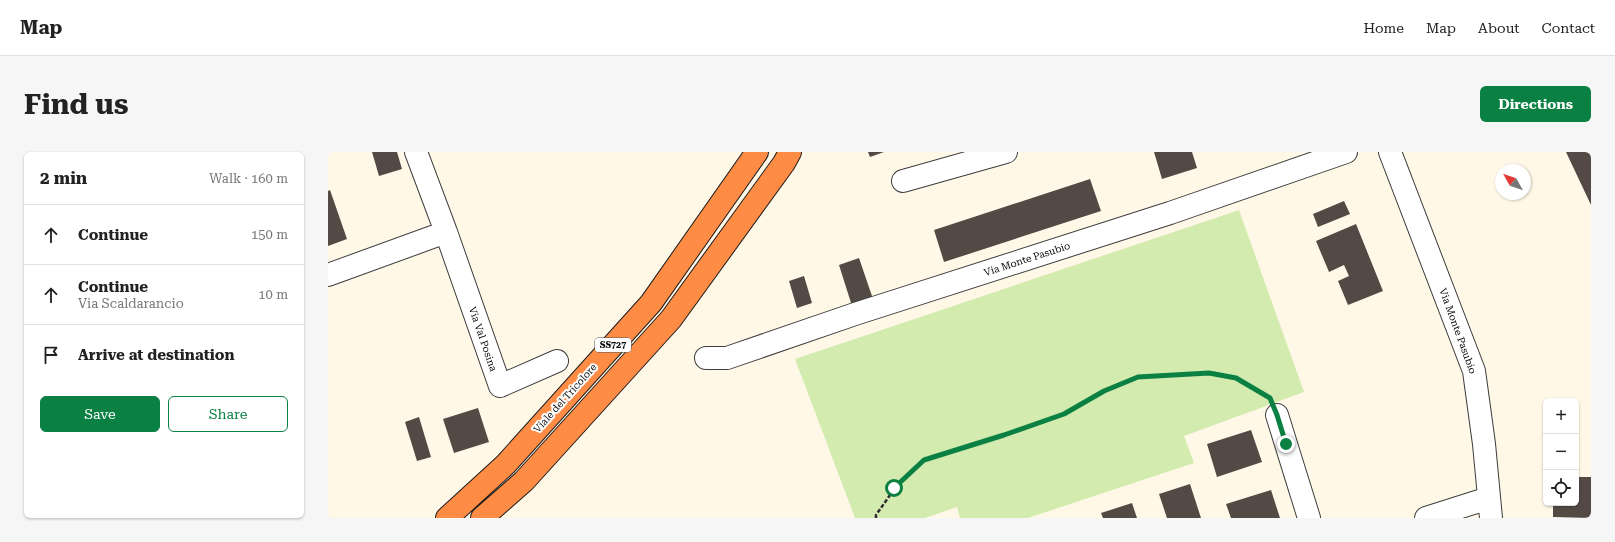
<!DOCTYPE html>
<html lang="en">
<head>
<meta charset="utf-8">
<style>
	:root { --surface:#fff; --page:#f6f6f6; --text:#222; --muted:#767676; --line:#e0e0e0; --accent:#0b8043 }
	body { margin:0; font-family:"Roboto Serif",serif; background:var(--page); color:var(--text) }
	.controls { position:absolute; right:12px; bottom:12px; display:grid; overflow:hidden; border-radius:6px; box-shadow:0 1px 3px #0004 }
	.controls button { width:36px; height:36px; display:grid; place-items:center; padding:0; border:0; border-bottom:1px solid var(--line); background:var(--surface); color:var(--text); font:20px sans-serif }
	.compass { position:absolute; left:1167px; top:12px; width:36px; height:36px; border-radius:50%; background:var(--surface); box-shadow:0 1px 3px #0004; rotate:310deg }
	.stop { position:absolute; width:12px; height:12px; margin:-9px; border:3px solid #0b8043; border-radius:50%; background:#fff }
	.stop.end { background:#0b8043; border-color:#fff; box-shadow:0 1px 4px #0008 }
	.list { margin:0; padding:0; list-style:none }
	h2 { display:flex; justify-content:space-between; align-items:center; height:52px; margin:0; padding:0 16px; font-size:17px }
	h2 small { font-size:13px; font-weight:400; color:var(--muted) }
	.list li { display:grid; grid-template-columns:26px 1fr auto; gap:12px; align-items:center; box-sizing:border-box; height:60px; padding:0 16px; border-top:1px solid var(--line) }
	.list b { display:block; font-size:15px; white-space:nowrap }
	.list p { margin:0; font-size:13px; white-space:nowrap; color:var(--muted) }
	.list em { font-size:13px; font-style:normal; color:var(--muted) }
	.actions { display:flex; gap:8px; padding:12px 16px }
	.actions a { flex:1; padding:9px 0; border:1px solid var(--accent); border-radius:6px; text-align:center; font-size:14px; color:var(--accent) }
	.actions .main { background:var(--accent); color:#fff }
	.icon { flex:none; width:22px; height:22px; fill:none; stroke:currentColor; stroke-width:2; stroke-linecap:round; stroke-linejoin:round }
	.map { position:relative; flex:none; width:1263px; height:366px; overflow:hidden; border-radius:6px }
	header { display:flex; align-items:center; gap:24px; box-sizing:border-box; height:56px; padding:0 20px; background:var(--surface); border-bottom:1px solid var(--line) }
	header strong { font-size:19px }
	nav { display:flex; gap:22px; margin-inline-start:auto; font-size:14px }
	.intro { display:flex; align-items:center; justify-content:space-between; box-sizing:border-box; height:96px; padding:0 24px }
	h1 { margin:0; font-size:28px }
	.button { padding:10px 18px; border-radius:6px; background:var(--accent); color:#fff; font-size:14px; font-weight:700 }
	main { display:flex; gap:24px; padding:0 24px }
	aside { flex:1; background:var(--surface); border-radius:6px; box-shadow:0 1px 3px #0004 }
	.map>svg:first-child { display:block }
	.green { fill:#d3ebaf }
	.building { fill:#534a46 }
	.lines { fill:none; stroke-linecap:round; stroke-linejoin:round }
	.minor-casing { stroke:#3d3d3d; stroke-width:24 }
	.highway-casing { stroke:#1b1b1b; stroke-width:24 }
	.path { stroke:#2c2c2c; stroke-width:2.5; stroke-dasharray:4 2; stroke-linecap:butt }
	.minor { stroke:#fff; stroke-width:22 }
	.highway { stroke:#fe8c45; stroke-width:22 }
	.route { stroke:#0b8043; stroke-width:5 }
	.labels { text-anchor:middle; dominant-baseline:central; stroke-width:4; stroke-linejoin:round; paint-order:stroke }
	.shield { fill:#fff; stroke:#545454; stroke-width:1 }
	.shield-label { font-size:9px; font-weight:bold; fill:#0a0a0a }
	.street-label { font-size:10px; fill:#0a0a0a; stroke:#fff }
</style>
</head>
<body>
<header>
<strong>Map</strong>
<nav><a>Home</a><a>Map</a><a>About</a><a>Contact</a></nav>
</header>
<div class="intro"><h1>Find us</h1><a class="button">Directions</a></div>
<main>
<aside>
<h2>2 min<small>Walk · 160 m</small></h2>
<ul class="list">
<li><svg class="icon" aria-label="ahead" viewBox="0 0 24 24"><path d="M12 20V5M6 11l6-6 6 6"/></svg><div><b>Continue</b></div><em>150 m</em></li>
<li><svg class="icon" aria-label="ahead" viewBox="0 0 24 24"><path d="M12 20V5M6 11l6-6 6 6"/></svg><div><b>Continue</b><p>Via Scaldarancio</p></div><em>10 m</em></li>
<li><svg class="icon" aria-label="arrive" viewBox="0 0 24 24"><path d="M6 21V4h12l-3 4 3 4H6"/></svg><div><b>Arrive at destination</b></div></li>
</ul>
<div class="actions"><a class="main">Save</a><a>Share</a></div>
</aside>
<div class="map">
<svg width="1263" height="366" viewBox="0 0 1263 366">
	<rect width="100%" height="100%" fill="#fff8e7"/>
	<path class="green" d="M911,58L976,240L856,284L866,311L700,366H632L629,355L597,366H527L467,207Z"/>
	<path class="building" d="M44,0H69L74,17L51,24Z
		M540,0H556L542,5Z
		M826,0H864L869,16L834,27Z
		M1238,0H1263V53Z
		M762,27L773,59L616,110L606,78Z
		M2,38L19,87L0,94V39Z
		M1016,49L1022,62L990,75L985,62Z
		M1028,72L1055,139L1020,153L1010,129L1021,124L1016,113L1001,120L988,89Z
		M531,106L545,147L524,154L511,113Z
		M476,124L484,151L469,156L461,129Z
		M150,256L161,290L126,301L115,267Z
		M91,265L103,305L89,309L77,270Z
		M923,278L934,310L889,325L879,292Z
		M1248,325H1263V366L1225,365V351H1248Z
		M862,332L873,366H839L831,342Z
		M943,338L952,366H903L898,352Z
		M804,351L809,366H775L773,361Z"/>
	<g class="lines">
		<g class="minor-casing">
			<path id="minor" d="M1062,0L1146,219L1156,292L1163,366
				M575,29L678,0
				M118,80L172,234L229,209
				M0,123L118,80L88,0
				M378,206H399L527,162L842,61L1018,0
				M949,263L981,366
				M1098,366L1161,346"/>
		</g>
		<g class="highway-casing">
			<path id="highway" d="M119,366L178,312L323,151L429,0
				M154,366L196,329L343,167L456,11L462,0"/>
		</g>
		<path class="path" d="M548,366V363L567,336L595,308L676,283L737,262L776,239L811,225L881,221L908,226L939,245"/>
		<use href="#minor" class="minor"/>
		<use href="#highway" class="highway"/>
	</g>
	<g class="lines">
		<path class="route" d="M566,336L596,308L676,283L736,262L776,239L810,225L881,221L908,226L942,246L949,263L958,292"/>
	</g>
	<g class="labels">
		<rect class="shield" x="267" y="186" width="36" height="14" rx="3"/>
		<g class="shield-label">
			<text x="285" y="193">SS727</text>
		</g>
		<g class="street-label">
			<text transform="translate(699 107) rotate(-18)">Via Monte Pasubio</text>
			<text transform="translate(1130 179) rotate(70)">Via Monte Pasubio</text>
			<text transform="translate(155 187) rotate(71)">Via Val Posina</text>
			<text transform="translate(237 246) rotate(-48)">Viale del Tricolore</text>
		</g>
	</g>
</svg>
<div class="controls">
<button>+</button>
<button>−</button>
<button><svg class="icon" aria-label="locate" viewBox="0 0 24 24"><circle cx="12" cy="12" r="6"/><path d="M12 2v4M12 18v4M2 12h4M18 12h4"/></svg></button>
</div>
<svg class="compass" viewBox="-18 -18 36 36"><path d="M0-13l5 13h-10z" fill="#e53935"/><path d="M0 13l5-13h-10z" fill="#767676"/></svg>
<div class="stop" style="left:566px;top:336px"></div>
<div class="stop end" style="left:958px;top:292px"></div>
</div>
</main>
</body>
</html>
